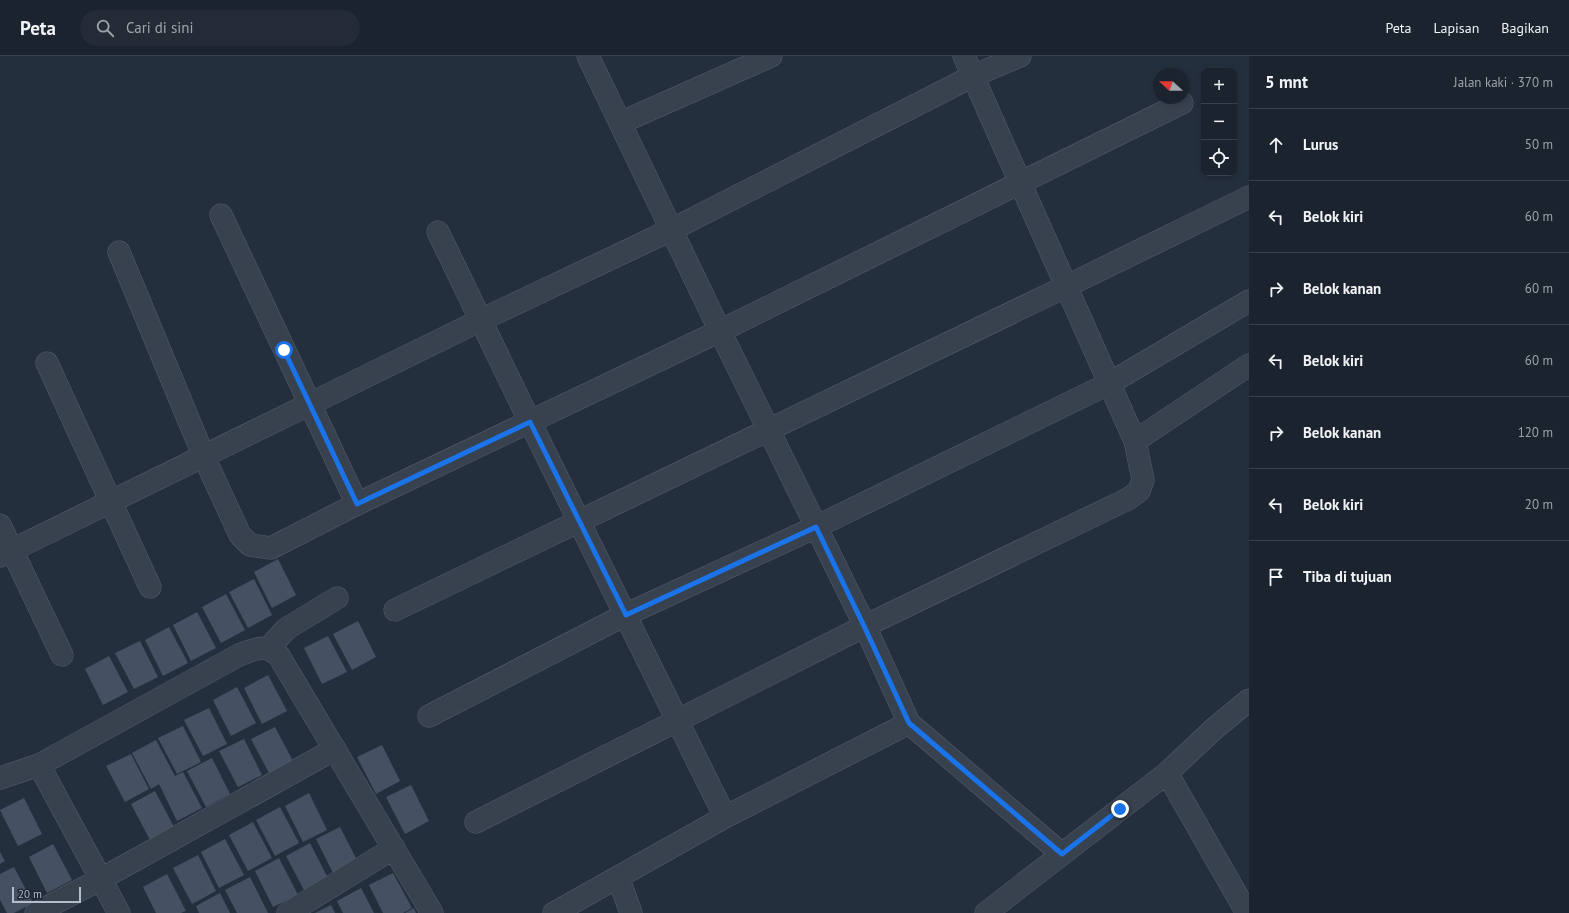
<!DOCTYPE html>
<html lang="id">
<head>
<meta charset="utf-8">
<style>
	:root { --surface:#1b232e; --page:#242b36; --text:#f1f3f6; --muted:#a0a4aa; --line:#39404a }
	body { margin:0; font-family:"PT Sans",sans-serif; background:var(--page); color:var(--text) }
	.controls { position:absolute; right:12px; top:12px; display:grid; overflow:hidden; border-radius:8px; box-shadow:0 2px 6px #0003 }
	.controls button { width:36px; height:36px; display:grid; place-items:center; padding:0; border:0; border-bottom:1px solid var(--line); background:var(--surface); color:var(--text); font:20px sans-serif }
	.compass { position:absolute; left:1153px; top:12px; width:36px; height:36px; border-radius:50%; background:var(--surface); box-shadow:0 2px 6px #0003; rotate:291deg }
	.scale { position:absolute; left:12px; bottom:10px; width:69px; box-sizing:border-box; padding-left:4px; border:2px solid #b4bcc9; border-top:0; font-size:11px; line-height:14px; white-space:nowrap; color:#b4bcc9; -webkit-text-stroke:3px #1d2633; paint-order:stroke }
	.stop { position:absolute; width:12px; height:12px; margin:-9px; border:3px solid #1a73e8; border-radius:50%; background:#fff }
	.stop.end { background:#1a73e8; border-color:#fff; box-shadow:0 1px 4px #0008 }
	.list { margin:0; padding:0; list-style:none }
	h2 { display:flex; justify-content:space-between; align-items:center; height:52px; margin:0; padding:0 16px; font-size:17px }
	h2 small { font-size:13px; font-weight:400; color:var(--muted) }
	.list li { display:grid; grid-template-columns:26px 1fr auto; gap:12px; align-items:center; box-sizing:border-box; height:72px; padding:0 16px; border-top:1px solid var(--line) }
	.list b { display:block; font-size:15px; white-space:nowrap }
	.list em { font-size:13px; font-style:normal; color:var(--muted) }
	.icon { flex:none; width:22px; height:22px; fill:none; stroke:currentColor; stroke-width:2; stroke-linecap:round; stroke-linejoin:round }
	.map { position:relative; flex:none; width:1249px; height:857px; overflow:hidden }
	header { display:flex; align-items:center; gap:24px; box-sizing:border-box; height:56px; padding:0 20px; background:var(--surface); border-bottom:1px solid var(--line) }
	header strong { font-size:19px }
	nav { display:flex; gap:22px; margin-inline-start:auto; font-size:14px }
	.search { width:280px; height:36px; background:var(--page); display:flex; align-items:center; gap:10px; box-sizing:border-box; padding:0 14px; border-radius:22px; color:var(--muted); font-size:15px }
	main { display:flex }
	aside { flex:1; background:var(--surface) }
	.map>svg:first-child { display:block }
	.building { fill:#455162 }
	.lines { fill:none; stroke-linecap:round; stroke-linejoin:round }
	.minor-casing { stroke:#565f6c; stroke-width:23 }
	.minor { stroke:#38414e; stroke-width:22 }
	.route { stroke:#1a73e8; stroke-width:5 }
</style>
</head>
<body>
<header>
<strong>Peta</strong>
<div class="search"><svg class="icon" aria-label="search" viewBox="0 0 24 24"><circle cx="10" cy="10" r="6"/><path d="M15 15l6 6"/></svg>Cari di sini</div>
<nav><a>Peta</a><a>Lapisan</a><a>Bagikan</a></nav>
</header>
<main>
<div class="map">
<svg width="1249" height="857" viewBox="0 0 1249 857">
	<rect width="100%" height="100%" fill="#242f3e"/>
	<path class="building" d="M278,503L296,539L272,552L254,516Z
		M254,523L272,559L248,572L229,536Z
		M226,538L245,574L221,587L202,551Z
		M197,556L216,592L191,605L173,569Z
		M358,565L376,601L352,614L333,578Z
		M169,571L188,607L163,620L145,584Z
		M328,580L347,616L322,628L304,592Z
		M140,585L158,621L134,633L115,597Z
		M109,600L128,636L103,649L85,613Z
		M268,619L287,655L262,668L244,632Z
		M237,631L256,667L231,680L213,644Z
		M209,652L227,688L203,700L184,664Z
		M183,670L201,706L177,718L158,682Z
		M275,671L294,707L270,719L251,683Z
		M244,683L262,719L238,731L219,695Z
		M156,684L175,720L183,716L202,752L177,765L159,728L151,733L132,697Z
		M382,689L400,725L376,738L357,701Z
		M131,698L149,733L125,746L106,710Z
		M212,702L230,738L206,751L187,715Z
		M411,729L429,765L405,778L386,741Z
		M155,735L174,771L150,784L131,748Z
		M309,737L327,774L303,786L285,750Z
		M24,742L42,778L18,790L0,754Z
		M280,751L299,787L275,800L256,764Z
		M253,766L272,802L248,815L229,779Z
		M340,771L358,806L334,819L316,783Z
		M225,783L244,819L219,832L201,796Z
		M310,787L329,824L305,836L286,800Z
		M53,788L72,824L47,837L29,801Z
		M0,796L5,805L0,808Z
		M198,799L216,835L192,848L173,812Z
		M279,802L298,839L273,851L255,815Z
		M14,811L33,847L14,857H7L0,844V818Z
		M393,817L412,852L403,857H383L369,829Z
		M167,818L186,855L181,857H156L143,831Z
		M250,821L268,857H237L225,834Z
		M361,832L374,857H343L337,845Z
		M220,837L230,857H199L196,850Z
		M331,849L335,857H315Z
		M414,852L416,857H405Z"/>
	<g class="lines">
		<g class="minor-casing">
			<path id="minor" d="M620,67L771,0
				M221,159L357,448
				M438,176L530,366L725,761
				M119,196L204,401L240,479L250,489L271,492L357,448L720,275L1182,47
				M47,307L150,531
				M1135,385L1249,309
				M0,469L62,599
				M0,500L481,264L671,174L973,20L1020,0
				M395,554L1067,230L1249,141
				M268,593L286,573L337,542
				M429,660L625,559L816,471L1110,327L1249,245
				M909,667L1062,798
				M39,709L119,857
				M1167,717L1247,857
				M0,722L39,709L239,599C255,593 265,587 279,600L432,857
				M476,766L865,570L1128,443L1139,435L1143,424L1135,385L964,0
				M618,821L631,857
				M36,857L101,823L335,693
				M288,857L394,792
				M554,857L725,761L909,667L865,570L720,275L588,0
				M986,857L1167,717L1215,672L1249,644"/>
		</g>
		<use href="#minor" class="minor"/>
	</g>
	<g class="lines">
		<path class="route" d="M284,294L357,448L530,366L626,559L816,471L864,570L909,667L1062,798L1120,753"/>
	</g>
</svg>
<div class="controls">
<button>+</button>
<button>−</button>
<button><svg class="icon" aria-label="locate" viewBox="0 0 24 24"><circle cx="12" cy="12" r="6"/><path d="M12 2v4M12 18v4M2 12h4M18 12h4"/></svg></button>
</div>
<svg class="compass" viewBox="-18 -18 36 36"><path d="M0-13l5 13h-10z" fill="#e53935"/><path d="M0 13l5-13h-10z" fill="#a0a4aa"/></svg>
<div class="scale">20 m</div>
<div class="stop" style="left:284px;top:294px"></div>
<div class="stop end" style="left:1120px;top:753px"></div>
</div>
<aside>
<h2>5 mnt<small>Jalan kaki · 370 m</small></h2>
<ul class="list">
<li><svg class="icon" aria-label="ahead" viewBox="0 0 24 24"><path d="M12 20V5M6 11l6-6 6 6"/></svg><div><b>Lurus</b></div><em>50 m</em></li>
<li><svg class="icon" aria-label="left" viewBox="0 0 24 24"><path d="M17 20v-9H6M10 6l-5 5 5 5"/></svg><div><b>Belok kiri</b></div><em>60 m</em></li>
<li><svg class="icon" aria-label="right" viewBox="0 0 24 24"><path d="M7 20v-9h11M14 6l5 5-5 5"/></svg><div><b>Belok kanan</b></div><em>60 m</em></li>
<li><svg class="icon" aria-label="left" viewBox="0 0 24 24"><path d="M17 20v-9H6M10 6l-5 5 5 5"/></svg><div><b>Belok kiri</b></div><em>60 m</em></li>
<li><svg class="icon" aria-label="right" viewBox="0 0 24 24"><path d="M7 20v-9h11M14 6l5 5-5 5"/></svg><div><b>Belok kanan</b></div><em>120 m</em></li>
<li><svg class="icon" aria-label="left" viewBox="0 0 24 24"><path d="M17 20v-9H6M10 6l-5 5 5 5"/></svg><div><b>Belok kiri</b></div><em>20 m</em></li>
<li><svg class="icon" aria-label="arrive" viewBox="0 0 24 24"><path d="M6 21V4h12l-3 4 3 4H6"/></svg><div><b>Tiba di tujuan</b></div></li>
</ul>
</aside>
</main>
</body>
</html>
